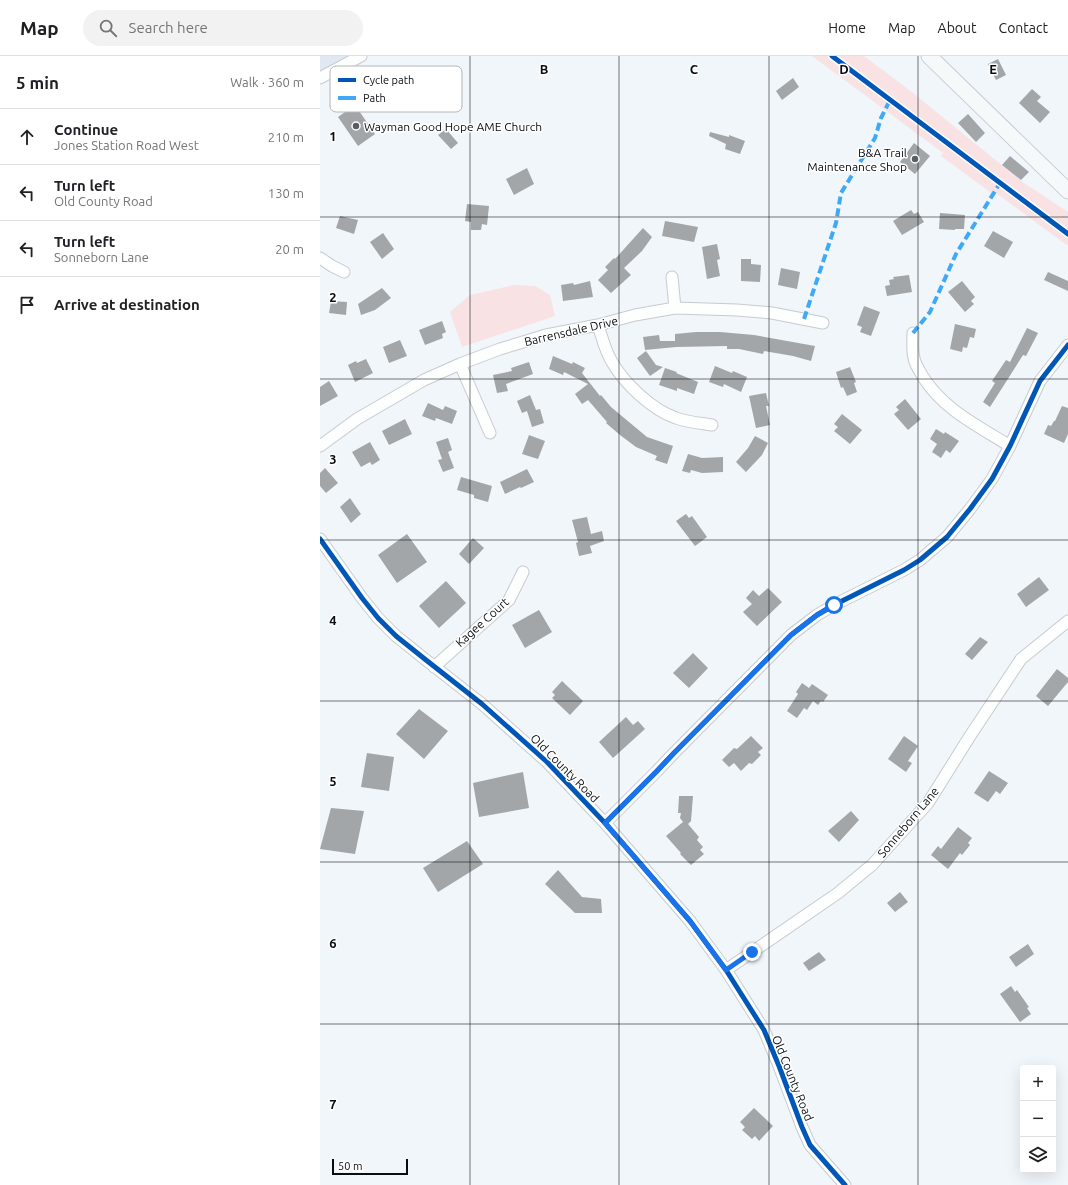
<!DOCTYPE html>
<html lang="en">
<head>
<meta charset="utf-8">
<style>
	:root { --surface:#fff; --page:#f2f2f2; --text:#202124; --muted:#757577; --line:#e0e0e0 }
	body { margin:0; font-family:Ubuntu,sans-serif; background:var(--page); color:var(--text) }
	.controls { position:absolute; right:12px; bottom:12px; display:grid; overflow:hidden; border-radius:4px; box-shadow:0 4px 16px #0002 }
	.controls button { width:36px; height:36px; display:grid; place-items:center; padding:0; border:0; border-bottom:1px solid var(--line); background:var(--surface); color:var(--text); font:20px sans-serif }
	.scale { position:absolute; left:12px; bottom:10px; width:76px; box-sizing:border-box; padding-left:4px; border:2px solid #090c10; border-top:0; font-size:11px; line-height:14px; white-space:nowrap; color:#090c10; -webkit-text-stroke:3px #fff; paint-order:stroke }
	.stop { position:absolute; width:12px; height:12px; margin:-9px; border:3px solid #1a73e8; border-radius:50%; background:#fff }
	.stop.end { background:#1a73e8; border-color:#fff; box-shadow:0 1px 4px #0008 }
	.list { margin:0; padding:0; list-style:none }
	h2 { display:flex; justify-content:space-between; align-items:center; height:52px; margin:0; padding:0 16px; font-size:17px }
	h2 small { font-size:13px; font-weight:400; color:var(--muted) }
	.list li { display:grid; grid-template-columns:26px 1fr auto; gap:12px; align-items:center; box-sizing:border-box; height:56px; padding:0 16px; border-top:1px solid var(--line) }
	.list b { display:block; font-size:15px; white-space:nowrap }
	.list p { margin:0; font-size:13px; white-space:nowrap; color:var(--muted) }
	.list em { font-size:13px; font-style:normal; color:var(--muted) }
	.icon { flex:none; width:22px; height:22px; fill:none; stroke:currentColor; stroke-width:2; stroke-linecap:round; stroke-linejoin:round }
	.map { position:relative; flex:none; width:748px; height:1129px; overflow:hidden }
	header { display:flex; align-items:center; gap:24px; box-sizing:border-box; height:56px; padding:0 20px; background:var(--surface); border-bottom:1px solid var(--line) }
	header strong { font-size:19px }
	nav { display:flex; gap:22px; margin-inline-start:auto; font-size:14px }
	.search { width:280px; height:36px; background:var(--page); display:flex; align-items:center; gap:10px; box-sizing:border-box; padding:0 14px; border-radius:22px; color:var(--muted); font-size:15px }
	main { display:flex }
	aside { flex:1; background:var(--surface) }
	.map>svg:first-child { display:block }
	.built { fill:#e0e9f2 }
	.green { fill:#f8e2e4 }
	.building { fill:#a2a6a9 }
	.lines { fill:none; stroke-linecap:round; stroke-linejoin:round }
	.street-casing { stroke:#c7cbcf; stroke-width:13 }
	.secondary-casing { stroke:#c7cbcf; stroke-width:17 }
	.street { stroke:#fdfefe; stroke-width:11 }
	.secondary { stroke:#f6f9fa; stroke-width:15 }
	.quiet { stroke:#3fa9f5; stroke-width:4; stroke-dasharray:8 4; stroke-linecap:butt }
	.cycleway-casing { stroke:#fff; stroke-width:8 }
	.cycleway { stroke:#0057b8; stroke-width:5 }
	.route { stroke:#1a73e8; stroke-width:5 }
	.grid { fill:none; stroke:#090c10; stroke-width:1; stroke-opacity:0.55 }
	.poi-dot { fill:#5a5e62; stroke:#fff; stroke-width:1.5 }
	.labels { text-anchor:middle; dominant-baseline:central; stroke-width:3; stroke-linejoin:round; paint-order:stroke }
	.poi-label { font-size:12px; fill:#090c10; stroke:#fff; text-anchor:start }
	.street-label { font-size:12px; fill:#090c10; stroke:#fff }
	.key { fill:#fff; stroke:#b5b6b7; stroke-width:1 }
	.key-label { font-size:11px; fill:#090c10 }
	.grid-label { font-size:13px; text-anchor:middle; font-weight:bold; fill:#090c10; stroke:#fff; stroke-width:3; stroke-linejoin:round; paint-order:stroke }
</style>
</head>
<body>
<header>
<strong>Map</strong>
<div class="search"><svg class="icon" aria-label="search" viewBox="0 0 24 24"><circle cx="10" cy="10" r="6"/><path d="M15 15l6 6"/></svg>Search here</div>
<nav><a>Home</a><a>Map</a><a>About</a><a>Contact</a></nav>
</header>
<main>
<aside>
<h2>5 min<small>Walk · 360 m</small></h2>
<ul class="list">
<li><svg class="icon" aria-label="ahead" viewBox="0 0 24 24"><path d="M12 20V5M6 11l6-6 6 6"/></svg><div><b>Continue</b><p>Jones Station Road West</p></div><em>210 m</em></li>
<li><svg class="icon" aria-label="left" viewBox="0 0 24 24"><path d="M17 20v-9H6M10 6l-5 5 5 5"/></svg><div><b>Turn left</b><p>Old County Road</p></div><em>130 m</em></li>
<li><svg class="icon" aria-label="left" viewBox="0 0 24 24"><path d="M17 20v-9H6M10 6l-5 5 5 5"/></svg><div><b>Turn left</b><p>Sonneborn Lane</p></div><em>20 m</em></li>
<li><svg class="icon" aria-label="arrive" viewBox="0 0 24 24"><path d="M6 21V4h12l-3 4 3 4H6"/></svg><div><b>Arrive at destination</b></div></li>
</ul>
</aside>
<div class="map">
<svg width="748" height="1129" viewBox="0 0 748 1129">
	<rect width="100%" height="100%" fill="#f1f6fa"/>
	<path class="built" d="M0,0H29L0,16Z"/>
	<path class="green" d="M492,0H544L588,33L704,127L748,156V190L676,137L674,139L621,100L623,97Z
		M194,229L215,230L230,239L235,260L142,291L130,256L150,239Z"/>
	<path class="building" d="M678,3L686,19L676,24L668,8Z
		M473,22L479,31L462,44L456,35Z
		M712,33L721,41L717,45L730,56L720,67L699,47Z
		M35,49L55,78L38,90L18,61Z
		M648,58L665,77L656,86L638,67Z
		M126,73L138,87L131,93L118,79Z
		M390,76L409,81V79L425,85L420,98L405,93L406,88L389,80Z
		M594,87L610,100L595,118L580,106Z
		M690,100L709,116L701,124L682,109Z
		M207,112L214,128L194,139L186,123Z
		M147,148L169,150L167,169L162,168L161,174H151V166L145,165Z
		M591,154L594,158L598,156L604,166L582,179L573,165Z
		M620,157L645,159L644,173H635V174L619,173Z
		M20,160L38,164L34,178L16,172Z
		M345,165L378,171L374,186L342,180Z
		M323,172L332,181L322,195L304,212L311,219L291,237L278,224L288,214L285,211L294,202L295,203Z
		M673,175L693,186L684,202L664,190Z
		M63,177L74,193L62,203L50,186Z
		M397,188L400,203L397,204L400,220L387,223L382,191Z
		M421,203H431V208L441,209L440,226L421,225Z
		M461,212L480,216L477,233L458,229Z
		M728,216L748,225V235L724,224Z
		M589,219L592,236L567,240L565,230L570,229L569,224L574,223L573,221Z
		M270,225L273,241L243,245L241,229L253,227L254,229Z
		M642,225L655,241L651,245L654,248L645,256L628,236Z
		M62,232L71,242L55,254L41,259L38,248Z
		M11,245L27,246L26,259L9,257Z
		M544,250L560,256L551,280L540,276L542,271L537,269Z
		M122,265L126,276L122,278L123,282L105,289L99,274Z
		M635,268L656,273L654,282L650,281L647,292L643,291L642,296L630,293Z
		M707,272L718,277L706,300L703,299L670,351L663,346L675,327L672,325L686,304L690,306Z
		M376,276H400L434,279L495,290L491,305L473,300L444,295L443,298L419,293H407V290L356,291L325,294L323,281L339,279L340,285H355V278Z
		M80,284L87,300L69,307L63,291Z
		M326,295L336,309L343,311L330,320L317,302Z
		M233,300L252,308L253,306L265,312L262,317L280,340L281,339L291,351L327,381L353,390L347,408L335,404L337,400L316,391L300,379L286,367L287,366L268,344L262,348L255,338L268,328L244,316L243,319L229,313Z
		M46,303L53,317L35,326L28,309L36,305L37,307Z
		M209,306L213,318L186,328L188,335L177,337L173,319L192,315L191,312Z
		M395,310L412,317L413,315L427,321L421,336L404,328L403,331L389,326Z
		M530,311L536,326L534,327L537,336L527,340L523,331L521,332L516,316Z
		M345,312L357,316L356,317L378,326L374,338L357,332V335L339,329Z
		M9,325L18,340L0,350V331Z
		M446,337L449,350H446L450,369L436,372L429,340Z
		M210,339L216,354L220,353L224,367L212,371L207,355L202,357L197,345Z
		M585,343L601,363L588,374L574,358L579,354L576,351Z
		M108,347L123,354L125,350L137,355L132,368L116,362L115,365L102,360Z
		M742,350L748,352V378L744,387L724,378L728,369L731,370L734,365H735Z
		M522,358L542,374L530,388L514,375L518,371L514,368Z
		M85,363L92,378L69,389L62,375Z
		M616,373L624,378L625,376L639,385L630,397L626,394L621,402L612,396L617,388L610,383Z
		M209,379L225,385L218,403L202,398Z
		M435,380L448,387L442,399L426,416L416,406L428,392Z
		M128,382L132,394L128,396L134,412L123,416L118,404L122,403L116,386Z
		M50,386L60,404L52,409L50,406L41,411L32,396Z
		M368,398L382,402L403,401V416L382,417L371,414L370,417L362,415Z
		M5,412L18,427L6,437L0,430V417Z
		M207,413L214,426L201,432L200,431L185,438L180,426Z
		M141,421L172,430L168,446L154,442V439L137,434Z
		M30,442L41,458L31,467L20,451Z
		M366,458L369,462L372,460L387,481L375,490L356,465Z
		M267,461L271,478L282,475L284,485L270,490L272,497L259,500L256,487L258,486L252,464Z
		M87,478L107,506L77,527L58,499Z
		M153,482L164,492L149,508L139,498Z
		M719,521L729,534L706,551L697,538Z
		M126,525L146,547L119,572L99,550Z
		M448,532L462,546L437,570L423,556L432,548L426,542L433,534L439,540Z
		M219,554L232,576L205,592L192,569Z
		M660,581L668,586L652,604L645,598Z
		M373,597L388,612L369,632L353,617Z
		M737,613L748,622V626L728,650L716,640Z
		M242,625L263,645L250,659L232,642L235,639L232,636Z
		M482,627L489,632L492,628L508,639L503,646L501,645L498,649L493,645L487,654L484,652L477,662L467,655L478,638L476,636Z
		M99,653L128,675L104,703L76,678Z
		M306,661L313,669L318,665L325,673L293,702L279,686Z
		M431,680L443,692L438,696L441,699L432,708L429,707L421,715L414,707L409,711L402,704L414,692L417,693Z
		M584,680L598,690L588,705L592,707L586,716L568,703Z
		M47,697L74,701L69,735L41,731Z
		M669,715L688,727L680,738L676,735L668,746L654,737Z
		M203,716L209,752L159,761L153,727Z
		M359,740H373L371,765L368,768L379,781L377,784L383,791L380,794L384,798L371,809L360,798L361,797L346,780L363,766L360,762L361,757H358Z
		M11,752L44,755L35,798L0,793Z
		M531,755L539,764L519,786L508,775Z
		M638,771L652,782L648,787L650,789L642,799L640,797L628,813L611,799L618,790L621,793Z
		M147,785L163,808L118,836L103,812Z
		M238,814L262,841L281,843L282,857H255L225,828Z
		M580,836L588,846L575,856L567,847Z
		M708,888L714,898L696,911L689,901Z
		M499,896L506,904L489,915L483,907Z
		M691,930L695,936L697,934L709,951L707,952L711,958L700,966L680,938Z
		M434,1052L453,1070L439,1085L435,1080L432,1083L422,1074L425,1071L420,1066Z"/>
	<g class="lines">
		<g class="street-casing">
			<path id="street" d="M0,22L41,0
				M0,202L12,210L24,216
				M352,221L355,252
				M278,269C282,281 285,295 292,306C304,327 332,354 356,362C367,366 379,367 392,369
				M593,277C593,285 592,294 594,302C595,309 600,315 603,321C624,354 658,370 690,390
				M140,308L170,377
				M0,390L37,363L104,324L140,308L180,293L226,279L278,269L315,259L355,252L417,254L452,257L503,267
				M0,483L42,542L58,562L76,580L106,604L162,648L227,706L285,767L370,865L406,914L444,974L459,1010L482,1071L490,1089L525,1129
				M114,611L189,544L203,516
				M285,767L336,716L354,697L471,579L497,559L514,549L584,514L600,504L627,481L650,453L672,423L690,390L720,325L748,289
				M406,914L518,837L552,809L608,747L650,680L701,603L748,565"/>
		</g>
		<g class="secondary-casing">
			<path id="secondary" d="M609,0L748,135"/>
		</g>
		<use href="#street" class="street"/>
		<use href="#secondary" class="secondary"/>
		<path class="quiet" d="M484,263L516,167L521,137L555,82L561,62L570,44
			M593,277L610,256L636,198L680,127"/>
		<g class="cycleway-casing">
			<path id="cycleway" d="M512,0L748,178
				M0,483L42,542L58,562L76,580L106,604L162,648L227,706L285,767L370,865L406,914L444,974L459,1010L482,1071L490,1089L525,1129
				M285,767L336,716L354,697L471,579L497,559L514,549L584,514L600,504L627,481L650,453L672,423L690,390L720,325L748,289"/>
		</g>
		<use href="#cycleway" class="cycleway"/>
	</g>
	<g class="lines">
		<path class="route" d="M432,896L406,914L370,865L285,767L336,716L354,697L471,579L497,559L514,549"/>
	</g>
	<path class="grid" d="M150,0V1129M299,0V1129M449,0V1129M598,0V1129M0,161H748M0,323H748M0,484H748M0,645H748M0,806H748M0,968H748"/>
	<g class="poi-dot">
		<circle cx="36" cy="70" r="4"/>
		<circle cx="595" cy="103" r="4"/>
	</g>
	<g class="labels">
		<g class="poi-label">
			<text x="44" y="70">Wayman Good Hope AME Church</text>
			<text x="587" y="96" text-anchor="end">B&amp;A Trail<tspan x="587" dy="14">Maintenance Shop</tspan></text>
		</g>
		<g class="street-label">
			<text transform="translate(251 275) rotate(-13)">Barrensdale Drive</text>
			<text transform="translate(162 566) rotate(-42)">Kagee Court</text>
			<text transform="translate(245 712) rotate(45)">Old County Road</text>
			<text transform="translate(588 766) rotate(-50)">Sonneborn Lane</text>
			<text transform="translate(473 1022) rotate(68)">Old County Road</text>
		</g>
	</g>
	<rect x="10" y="10" width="132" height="46" rx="6" class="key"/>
	<rect x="18" y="22" width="18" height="4" fill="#0057b8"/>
	<rect x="18" y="40" width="18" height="4" fill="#3fa9f5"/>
	<g class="key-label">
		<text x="43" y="28">Cycle path</text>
		<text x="43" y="46">Path</text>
	</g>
	<g class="grid-label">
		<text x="224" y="18">B</text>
		<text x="374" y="18">C</text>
		<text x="524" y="18">D</text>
		<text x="673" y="18">E</text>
		<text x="13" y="85">1</text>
		<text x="13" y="246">2</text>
		<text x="13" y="408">3</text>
		<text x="13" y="569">4</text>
		<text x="13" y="730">5</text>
		<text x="13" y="892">6</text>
		<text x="13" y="1053">7</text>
	</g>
</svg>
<div class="controls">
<button>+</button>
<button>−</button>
<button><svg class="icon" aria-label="layers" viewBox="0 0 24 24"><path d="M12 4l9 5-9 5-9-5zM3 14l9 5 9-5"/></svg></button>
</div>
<div class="scale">50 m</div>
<div class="stop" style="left:514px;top:549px"></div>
<div class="stop end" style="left:432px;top:896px"></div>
</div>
</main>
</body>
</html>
